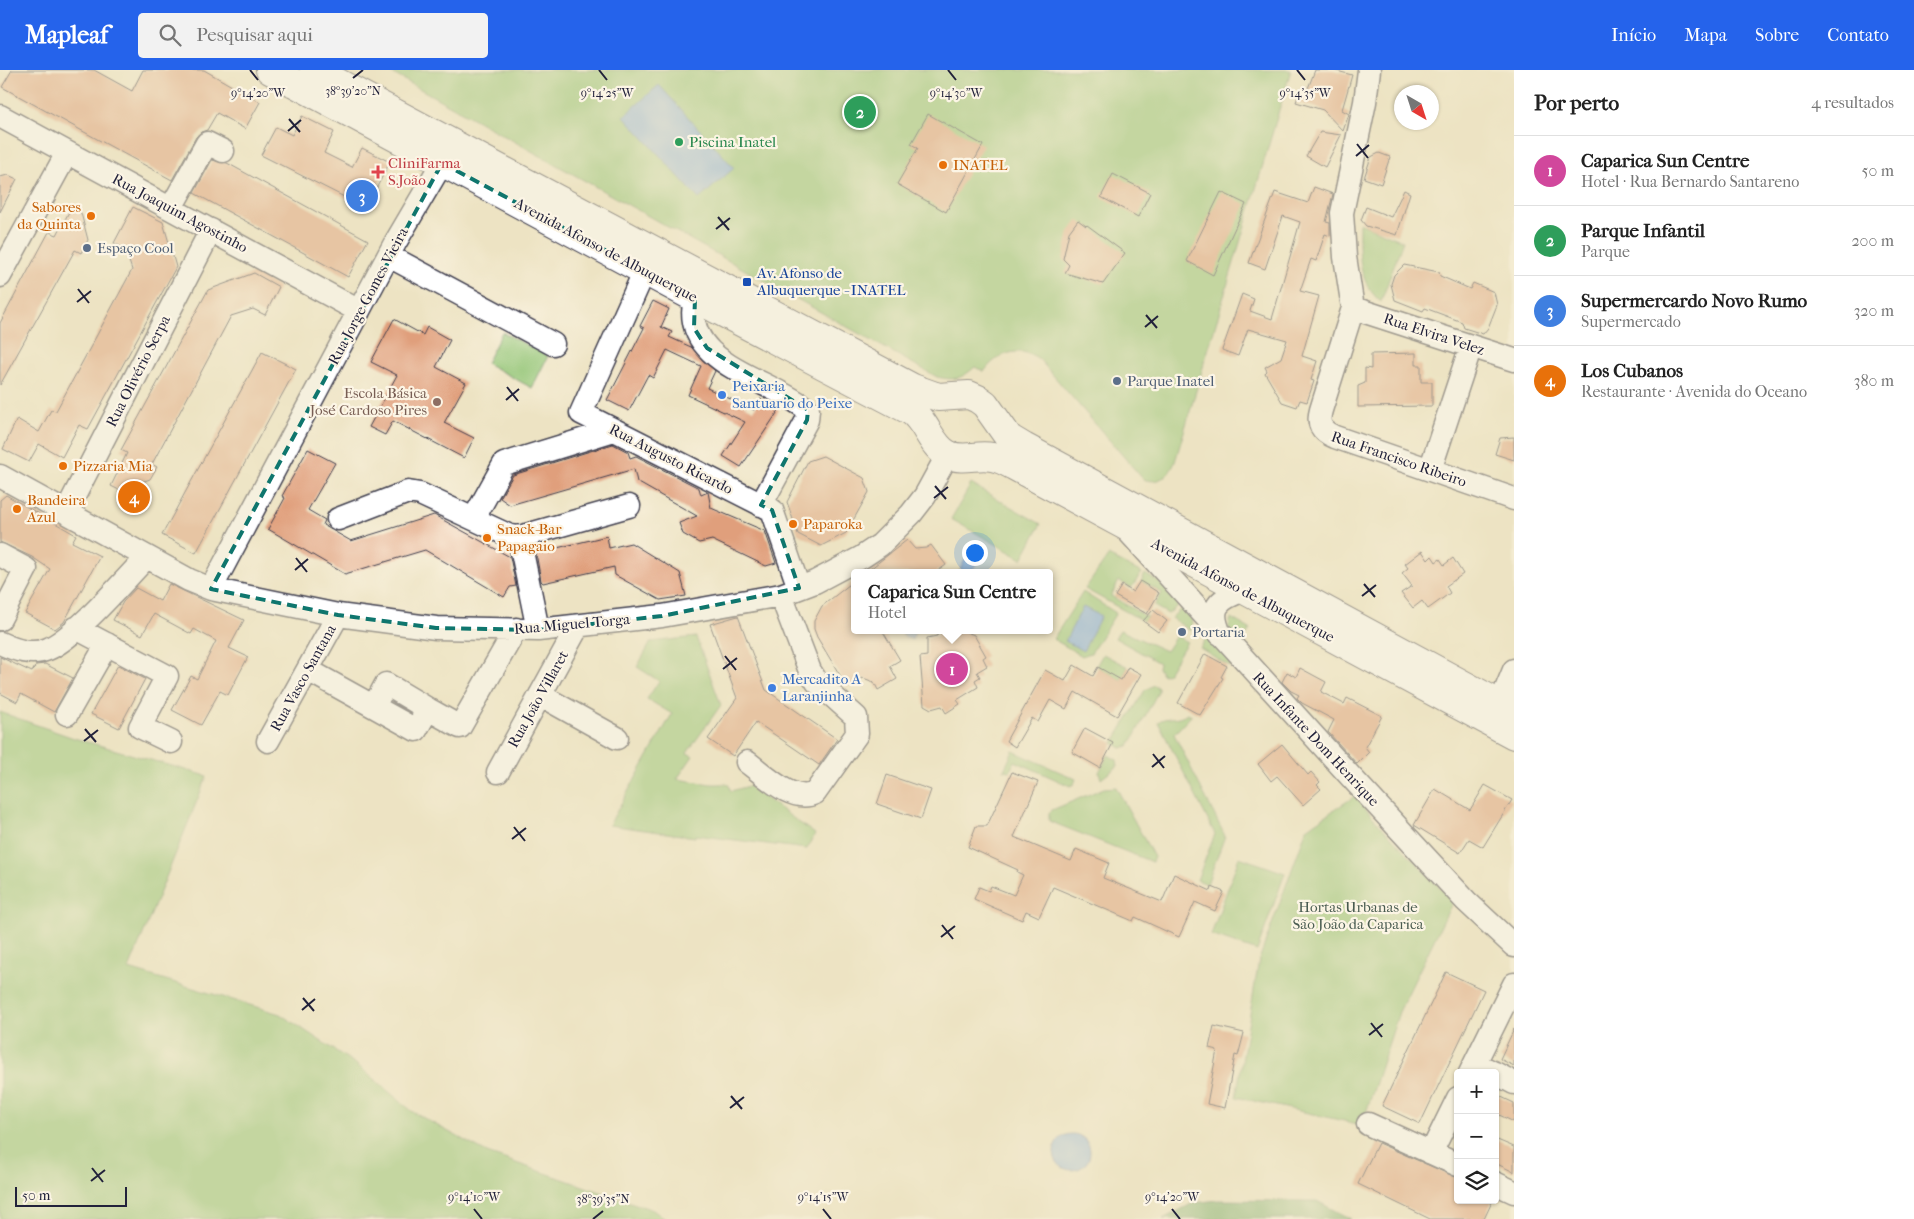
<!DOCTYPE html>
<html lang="pt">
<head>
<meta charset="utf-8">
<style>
	:root { --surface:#fff; --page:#f2f2f2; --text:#222; --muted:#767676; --line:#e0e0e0; --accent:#2563eb }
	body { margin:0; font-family:"IM FELL French Canon",serif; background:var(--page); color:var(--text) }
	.controls { position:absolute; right:15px; bottom:15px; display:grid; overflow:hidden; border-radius:5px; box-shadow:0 1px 4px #0004 }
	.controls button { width:45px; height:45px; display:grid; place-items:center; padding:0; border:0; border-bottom:1px solid var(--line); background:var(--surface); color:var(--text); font:25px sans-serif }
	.compass { position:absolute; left:1394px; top:15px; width:45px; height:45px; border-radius:50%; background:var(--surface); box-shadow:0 1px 4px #0004; rotate:141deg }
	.scale { position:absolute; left:15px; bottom:12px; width:112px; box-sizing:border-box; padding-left:5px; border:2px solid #22223b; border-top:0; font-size:14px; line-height:18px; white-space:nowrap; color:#22223b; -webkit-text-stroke:4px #fcf5e5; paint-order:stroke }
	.you { position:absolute; left:974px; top:482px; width:18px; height:18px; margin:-12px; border:4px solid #fff; border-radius:50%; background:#1a73e8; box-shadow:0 0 0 8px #1a73e833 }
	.badge { display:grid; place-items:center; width:32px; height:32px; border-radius:50%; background:var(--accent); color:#fff; font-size:16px; font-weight:700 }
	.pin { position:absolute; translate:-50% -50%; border:2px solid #fff; box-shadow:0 1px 5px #0006 }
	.popup { position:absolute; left:851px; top:499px; width:202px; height:65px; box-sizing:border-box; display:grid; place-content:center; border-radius:5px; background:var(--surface); filter:drop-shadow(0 1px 4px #0005); font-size:16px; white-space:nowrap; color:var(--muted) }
	.popup b { font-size:19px; color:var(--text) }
	.popup::after { content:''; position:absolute; left:50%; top:100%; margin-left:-10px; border:10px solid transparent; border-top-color:var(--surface) }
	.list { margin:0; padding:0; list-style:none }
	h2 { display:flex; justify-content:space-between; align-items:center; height:65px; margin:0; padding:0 20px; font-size:21px }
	h2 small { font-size:16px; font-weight:400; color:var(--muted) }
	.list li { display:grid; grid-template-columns:32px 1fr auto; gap:15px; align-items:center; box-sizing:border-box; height:70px; padding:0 20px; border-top:1px solid var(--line) }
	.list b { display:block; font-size:19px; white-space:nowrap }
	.list p { margin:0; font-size:16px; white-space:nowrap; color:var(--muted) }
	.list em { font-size:16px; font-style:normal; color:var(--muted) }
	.icon { flex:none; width:28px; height:28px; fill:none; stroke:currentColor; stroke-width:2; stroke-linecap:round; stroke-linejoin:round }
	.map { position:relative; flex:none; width:1514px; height:1149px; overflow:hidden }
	header { display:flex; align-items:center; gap:30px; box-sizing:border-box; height:70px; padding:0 25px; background:var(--accent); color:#fff }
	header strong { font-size:24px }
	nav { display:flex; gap:28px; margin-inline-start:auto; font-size:18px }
	.search { width:350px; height:45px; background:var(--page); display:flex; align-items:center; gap:12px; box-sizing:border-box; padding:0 18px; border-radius:5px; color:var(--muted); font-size:19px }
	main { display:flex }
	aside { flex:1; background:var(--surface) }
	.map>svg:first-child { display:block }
	.green { fill:#92c576; stroke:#5a7458 }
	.forest { fill:#75aa67; stroke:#4c6651 }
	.water { fill:#77a6e0; stroke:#4c648e }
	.building { fill:#e09f7b }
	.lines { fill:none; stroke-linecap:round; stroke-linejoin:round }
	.minor-casing { stroke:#403f4f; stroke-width:25 }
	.major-casing { stroke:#403f4f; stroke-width:30 }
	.minor { stroke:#fff; stroke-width:22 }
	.major { stroke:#fff; stroke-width:28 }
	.marked { fill:none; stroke:#0f766e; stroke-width:4; stroke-dasharray:10 6; stroke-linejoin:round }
	.ticks { fill:none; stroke:#22223b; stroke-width:2 }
	.leisure-dot { fill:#2e9e5b; stroke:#fcf5e5; stroke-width:2 }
	.food-dot { fill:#e8710a; stroke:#fcf5e5; stroke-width:2 }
	.health-dot { fill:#e0444e; stroke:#fcf5e5; stroke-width:2 }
	.service-dot { fill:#5c6f8a; stroke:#fcf5e5; stroke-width:2 }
	.transit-dot { fill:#1a4fb4; stroke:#fcf5e5; stroke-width:2 }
	.shop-dot { fill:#3f7fe0; stroke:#fcf5e5; stroke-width:2 }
	.education-dot { fill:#8d6e63; stroke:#fcf5e5; stroke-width:2 }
	.labels { text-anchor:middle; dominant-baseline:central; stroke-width:4.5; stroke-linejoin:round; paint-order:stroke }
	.leisure-label { font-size:15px; fill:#27864d; stroke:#fcf5e5; text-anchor:start }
	.health-label { font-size:15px; fill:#be3a42; stroke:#fcf5e5; text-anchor:start }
	.food-label { font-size:15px; fill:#c56008; stroke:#fcf5e5; text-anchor:start }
	.street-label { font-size:15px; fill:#22223b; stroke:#fcf5e5 }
	.service-label { font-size:15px; fill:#4e5e75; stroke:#fcf5e5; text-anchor:start }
	.transit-label { font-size:15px; fill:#164399; stroke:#fcf5e5; text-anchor:start }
	.shop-label { font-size:15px; fill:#366cbe; stroke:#fcf5e5; text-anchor:start }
	.education-label { font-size:15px; fill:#785e54; stroke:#fcf5e5; text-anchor:end }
	.park-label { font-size:15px; fill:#495b50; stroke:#fcf5e5 }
	.ticks-label { font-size:12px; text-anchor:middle; fill:#22223b; stroke:#fcf5e5; stroke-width:4.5; stroke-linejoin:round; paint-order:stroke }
</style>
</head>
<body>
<header>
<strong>Mapleaf</strong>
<div class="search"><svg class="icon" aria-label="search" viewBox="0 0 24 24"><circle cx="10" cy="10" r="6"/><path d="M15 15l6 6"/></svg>Pesquisar aqui</div>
<nav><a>Início</a><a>Mapa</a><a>Sobre</a><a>Contato</a></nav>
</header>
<main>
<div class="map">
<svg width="1514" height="1149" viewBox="0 0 1514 1149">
	<rect width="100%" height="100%" fill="#fcf5e5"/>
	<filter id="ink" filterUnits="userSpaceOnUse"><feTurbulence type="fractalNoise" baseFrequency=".02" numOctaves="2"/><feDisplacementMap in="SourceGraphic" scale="10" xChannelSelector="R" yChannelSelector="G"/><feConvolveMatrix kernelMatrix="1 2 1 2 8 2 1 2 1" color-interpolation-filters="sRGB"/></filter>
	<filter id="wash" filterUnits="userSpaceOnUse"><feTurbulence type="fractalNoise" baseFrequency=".0096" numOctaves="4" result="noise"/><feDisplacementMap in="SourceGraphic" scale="20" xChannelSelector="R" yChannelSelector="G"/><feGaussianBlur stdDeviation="1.12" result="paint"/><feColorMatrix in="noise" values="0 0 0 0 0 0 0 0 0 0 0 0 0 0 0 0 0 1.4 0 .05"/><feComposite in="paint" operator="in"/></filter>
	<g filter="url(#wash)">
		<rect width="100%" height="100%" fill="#ede3c3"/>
		<path class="green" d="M386,0H1291L1175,392C1170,405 1159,415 1143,409L1039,289C1020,275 997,283 984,302L975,297C961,309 955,311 937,307Z
			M1359,153L1403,171L1381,232C1357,212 1359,182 1359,153Z
			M502,262L548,286L532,318L486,293Z
			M971,414L1041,454L1022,489L951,449Z
			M1108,486L1142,503L1131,518L1119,511L1111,526L1147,547L1143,551L1085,519Z
			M1145,504L1161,513L1179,535L1168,544L1154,536L1162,523L1141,511Z
			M1083,522L1116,543L1091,583L1082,586L1053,569Z
			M1183,537L1192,548L1191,561L1171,548Z
			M1231,548L1250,559L1241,575L1228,559Z
			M1120,560L1166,581L1176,566L1187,572L1168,603L1163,605L1158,598L1159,593L1115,568Z
			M696,567L721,635L687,683L693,686L677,709L711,714H728L731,721L749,716L815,764L807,779L695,765V767L609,755L672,644L647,629L659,611L637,597L651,572Z
			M1206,568L1212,569L1233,592L1230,597L1200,578Z
			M1103,584L1128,597L1121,610L1096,596Z
			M1154,615L1158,618V622L1129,676L1121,678L1113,673L1145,620Z
			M0,642L74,668L207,706L129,899L280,944L357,995L413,1042L487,1083L653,1140L665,1149H0Z
			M1187,643L1192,645L1174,664L1225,766L1207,814L1197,810L1215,764L1158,652C1167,645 1177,651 1187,643Z
			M1013,681L1076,709L1074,714L1070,716L1015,691L1010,701L1004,700Z
			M1108,685L1117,690L1118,696L1101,709L1099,702Z
			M1116,717L1154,787L1152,792L1049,751V744L1052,740L1104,718Z
			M1355,726L1378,753L1453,831L1399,942L1362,1055L1236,1027L1259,890L1307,758Z
			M1239,787L1285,803L1257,881L1211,865Z"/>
		<path class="forest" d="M1218,1130L1317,1131L1351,1149H1163L1193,1133Z"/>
		<path class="water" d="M659,15L734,98L699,129L624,46Z
			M968,484L978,489L971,503H958Z
			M1083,537L1101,546L1083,581L1065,571Z
			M899,560H916L912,570L905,567Z
			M1054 1082a18 18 0 1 1 36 0a18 18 0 1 1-36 0Z"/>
		<g id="blocks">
			<path class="building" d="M12,0H94L132,21L143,0H204L260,32L245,59L217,43L207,60L201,62L196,67L172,110L2,17Z
				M1315,0H1333L1352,5L1342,40L1349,44L1343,61L1323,40L1296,32L1301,19L1307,21Z
				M928,44L983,75L946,142L897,114L918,78L911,74Z
				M302,46L334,62L324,83L352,97L362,78L390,92L366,138L261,85L276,57L292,65Z
				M1320,62L1341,65L1325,97L1306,86Z
				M1379,83L1390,87L1381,114L1364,108L1371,87Z
				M212,90L227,93L368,170L348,207L194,123Z
				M1113,104L1150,123L1138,147L1101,127Z
				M8,105L17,109L0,142V107Z
				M1314,117L1333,124L1326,152L1330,153V166L1325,164L1316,191L1311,189L1300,221L1319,226L1302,286L1317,291L1311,310L1314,311L1307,332L1300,330L1297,337L1282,332L1265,303L1267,301L1265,297L1281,288L1287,270L1248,259L1238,286L1222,280L1242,224L1254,229L1250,241L1272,249L1300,152L1283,146L1265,199L1249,193L1275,122L1308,133Z
				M1404,120L1410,123L1397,165L1366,156L1361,150L1366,137L1391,147Z
				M1221,122L1246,134L1213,205L1187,191Z
				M133,137L163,152L176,197L88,359L79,355L62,387L39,374L29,392L3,379L17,349L39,362L51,340L56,341L132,200L125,179L114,173Z
				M71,138L81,143L88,170L81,183L75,180L0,315V253L49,162L57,165Z
				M1078,150L1086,156L1087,155L1125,183L1103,214L1065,203L1069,195L1063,189L1069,162Z
				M1404,195L1439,202L1440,206L1470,219L1473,213L1494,222L1497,235L1488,258L1483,264L1464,258L1462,252L1425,238L1423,241L1395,230L1391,214L1394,205Z
				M254,203L279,217L265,245L253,239L231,246L152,394L157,397L150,409L119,420L111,416L127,383L121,380L208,220Z
				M653,231L669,239L661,257L672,262L669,267L691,277L715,301L707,318L754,340L760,329L779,340L741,397L723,386L745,352L688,325L701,296L667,280L653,308L648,305L629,341L607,330L644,258L640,256Z
				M394,249L423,265L427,257L450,270L436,297L466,313L444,353L474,368L464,388L393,351L385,365L369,357L397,305L371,292Z
				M262,282L296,299L196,483L162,465Z
				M1416,283V295H1421V312H1432V336L1358,337V316L1365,313V298L1371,299V284Z
				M1514,367V390L1495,384L1500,368Z
				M613,374L628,382L630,388L636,386L699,418L701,425L708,422L711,438L765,461L776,493L766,496L712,470L699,473L683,464L679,453L697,446L637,412L634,399L510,435L500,428L513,405Z
				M308,379L335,393L308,440L325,450L323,455L351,471L434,445L510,487L516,516L510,517L504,527L425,480L345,504L268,459L285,428L282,426Z
				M823,386L864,408L869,422L846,463L821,476L798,464L787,432L808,391Z
				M6,425L76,465L72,472L100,486L64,552L55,559L25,543L50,499L32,487L0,472V430Z
				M607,466L609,478L631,473L680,503L686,526L660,530L615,505L614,497L543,513L541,511L536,483Z
				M907,470L915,479L926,478L931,475L946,495L935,503H865Z
				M1422,481L1428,490L1432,486L1436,492L1440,489L1444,495L1453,488L1463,504L1446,516L1450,523L1428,539L1422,531L1413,538L1401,523L1412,516L1402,503L1408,498L1405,494Z
				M854,511V560H882L900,590L890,596L897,609L878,620L874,612L863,608L847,617L817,567L814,559V551L822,536Z
				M1140,511L1159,523L1147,544L1115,526L1122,515L1133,522Z
				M169,514L244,550L229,578L248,587L228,625L220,621L201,655L172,640L191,606L197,609L216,571L194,559L191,564L154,544L142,565L113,550L123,532L136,518L160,531Z
				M1153,540L1167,551L1158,562L1143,551Z
				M738,546L766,620L837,669L819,695L756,652L733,686L708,669L737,628L710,554Z
				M962,560L974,565L986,586L983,588L987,596L977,602L980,607L975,610L978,617L957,630L960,634L946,643L942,636L931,639L924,635L920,587L927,586V568L937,566L938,561Z
				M1205,584L1227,596L1221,607L1223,608L1200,645L1178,633Z
				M0,587L32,602L36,595L45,594L73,608L54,642L21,624L17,632L0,623Z
				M118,595L145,609L119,658L91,644Z
				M1074,595L1093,606L1098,597L1121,610L1128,597L1141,604L1117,646L1075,622L1066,639L1050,630L1038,652L1032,648L1015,677L1006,671L1045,600L1065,611Z
				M1300,598L1326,612L1321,622L1344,634L1347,628L1382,646L1365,677L1369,682L1357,694L1328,662L1334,650L1302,633L1297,628L1299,625L1291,621L1282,612L1287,602L1296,607Z
				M1085,658L1113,673L1100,698L1072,682Z
				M1282,674L1308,705L1311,702L1320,712L1317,715L1321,719L1303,735L1277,706L1271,711L1258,694Z
				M1012,702L1038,712L1014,767L1071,791L1076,779L1109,793L1103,808L1162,832L1174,804L1211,821L1212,817L1224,822L1215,841L1195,832L1179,867L1135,847L1133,851L1053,817L1039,847L1026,841L1022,850L974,829L979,817L989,821L991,816L1014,825L1023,805L1017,802L1018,800L968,777L976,756H987Z
				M887,705L931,720L921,749L877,734Z
				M1485,715L1512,730L1483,777L1469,769L1460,783L1414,755L1435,719L1470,740Z
				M1446,902L1484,920L1420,1054L1382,1036Z
				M1214,956L1244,963L1238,986L1235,985L1225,1038L1207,1034L1217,980L1209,978Z
				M1514,959V996L1500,989Z
				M1495,1024L1514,1033V1052L1495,1043Z
				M1495,1069L1514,1077V1102L1495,1093Z
				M1378,1073L1458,1108V1130H1493L1484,1149H1430L1358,1114Z"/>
		</g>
	</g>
	<g filter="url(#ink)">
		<use href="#blocks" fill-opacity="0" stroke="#403f4f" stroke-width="1"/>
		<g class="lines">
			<g class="minor-casing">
				<path id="minor" d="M1369,0L1365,32L1342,143L1345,187L1353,238L1321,340C1317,354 1321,361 1335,367L1514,429
					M0,46L359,241
					M171,138L207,73L223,81
					M389,186L553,274
					M645,200L581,343L772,440L799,518
					M0,206L67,83
					M695,228C679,294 770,308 808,340L807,350L761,435
					M1353,238L1514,290
					M1430,400L1471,276
					M0,406L189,510L211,519L338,545L436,558L538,560L662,546L781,525L815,512L862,487L880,475L911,444L925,426L948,384
					M66,442L211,160
					M474,448L504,394L614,360
					M338,449L408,422L420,424L510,466L519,467L538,560
					M1128,461L1352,708L1466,831L1514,876
					M519,467L629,436
					M0,485L26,499L0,549
					M211,519L395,173L442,93
					M76,558L167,606L140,657L171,672
					M1220,564C1209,538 1217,530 1242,521
					M0,573C15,580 32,586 48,579C76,567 124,510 147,487
					M308,600L416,660L428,639L386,614L374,636
					M540,625L617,668
					M1500,634L1514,600
					M428,639L460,657L516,559
					M67,644L107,574
					M268,671L338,545
					M747,692C765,705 792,734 815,723L857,664L856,647L817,612L810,601L781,525
					M498,702L578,556
					M1475,993L1494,1003
					M1470,1003L1514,914
					M1495,1003L1514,1013
					M1368,1054L1458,1095
					M1431,1083L1458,1028
					M1495,1113L1514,1122"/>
			</g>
			<g class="major-casing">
				<path id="major" d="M270,0L695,228L911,341C927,352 931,377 949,385C963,391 978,384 992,387C1000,388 1007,392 1014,396L1514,665
					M314,0L913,318L938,327L969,325L978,329L985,334L1009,368L1024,377L1514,642"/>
			</g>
			<use href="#minor" class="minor"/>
			<use href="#major" class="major"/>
		</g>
	</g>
	<path d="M0 0H1514V1149H0ZM442,93L695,228L694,258L707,278L808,340L807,350L761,435L772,440L799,518L662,546L538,560L436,558L338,545L211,519Z" fill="#ede3c3" fill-opacity=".55" fill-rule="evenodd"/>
	<path class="marked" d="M442,93L695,228L694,258L707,278L808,340L807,350L761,435L772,440L799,518L662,546L538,560L436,558L338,545L211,519Z"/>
	<path class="ticks" d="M250,0L258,10M599,0L607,10M948,0L956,10M1297,0L1305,10M353,8L363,0M289,49L300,62M288,61L301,50M1357,74L1368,88M1356,86L1369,75M718,147L729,160M716,159L730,148M78,219L89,233M77,232L91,221M1146,245L1157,258M1145,257L1158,246M507,317L518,331M506,330L519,319M935,416L946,429M934,428L948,417M296,488L307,502M295,500L308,489M1364,514L1375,527M1362,526L1376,515M725,586L736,600M723,599L737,588M85,659L96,672M84,671L98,660M1153,684L1164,698M1152,697L1165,686M514,757L525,771M512,769L526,758M942,855L953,869M941,867L955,856M303,928L314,941M302,940L315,929M1371,953L1382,967M1369,965L1383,954M731,1026L742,1039M730,1038L744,1027M92,1098L103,1112M91,1111L105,1100M474,1139L482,1149M823,1139L831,1149M1172,1139L1180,1149M593,1149L603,1141"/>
	<circle class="leisure-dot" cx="679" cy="72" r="5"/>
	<g class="food-dot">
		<circle cx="943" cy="95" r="5"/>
		<circle cx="91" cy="146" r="5"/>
		<circle cx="63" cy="396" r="5"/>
		<circle cx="17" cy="439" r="5"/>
		<circle cx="793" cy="454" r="5"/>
		<circle cx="487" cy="468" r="5"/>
	</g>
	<path class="health-dot" d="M375.5 94.5h5v5h5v5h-5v5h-5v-5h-5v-5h5z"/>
	<g class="service-dot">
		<circle cx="87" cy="178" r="5"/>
		<circle cx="1117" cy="311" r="5"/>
		<circle cx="1182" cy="562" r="5"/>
	</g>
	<rect class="transit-dot" x="742" y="207" width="10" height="10" rx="2.5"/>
	<g class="shop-dot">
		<circle cx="722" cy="325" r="5"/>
		<circle cx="772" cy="618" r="5"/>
	</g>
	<circle class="education-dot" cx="437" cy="332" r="5"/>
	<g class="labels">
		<g class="leisure-label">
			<text x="689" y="72">Piscina Inatel</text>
		</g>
		<g class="health-label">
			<text x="388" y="93">CliniFarma<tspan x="388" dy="17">S.João</tspan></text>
		</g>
		<g class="food-label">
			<text x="953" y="95">INATEL</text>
			<text x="81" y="137" text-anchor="end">Sabores<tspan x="81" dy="17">da Quinta</tspan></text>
			<text x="73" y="396">Pizzaria Mia</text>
			<text x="27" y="430">Bandeira<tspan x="27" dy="17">Azul</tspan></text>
			<text x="803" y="454">Paparoka</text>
			<text x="497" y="459">Snack-Bar<tspan x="497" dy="17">Papagaio</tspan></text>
		</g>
		<g class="street-label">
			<text transform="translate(180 143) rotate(28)">Rua Joaquim Agostinho</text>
			<text transform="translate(606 180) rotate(28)">Avenida Afonso de Albuquerque</text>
			<text transform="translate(368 226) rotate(-62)">Rua Jorge Gomes Vieira</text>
			<text transform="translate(1434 264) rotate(18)">Rua Elvira Velez</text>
			<text transform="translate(138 301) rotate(-63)">Rua Olivério Serpa</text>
			<text transform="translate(671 389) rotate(27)">Rua Augusto Ricardo</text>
			<text transform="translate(1399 389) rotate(19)">Rua Francisco Ribeiro</text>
			<text transform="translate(1243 520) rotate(28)">Avenida Afonso de Albuquerque</text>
			<text transform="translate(572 554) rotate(-5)">Rua Miguel Torga</text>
			<text transform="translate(303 608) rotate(-61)">Rua Vasco Santana</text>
			<text transform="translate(538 629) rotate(-61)">Rua João Villaret</text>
			<text transform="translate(1316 669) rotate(47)">Rua Infante Dom Henrique</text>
		</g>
		<g class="service-label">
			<text x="97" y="178">Espaço Cool</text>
			<text x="1127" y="311">Parque Inatel</text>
			<text x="1192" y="562">Portaria</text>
		</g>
		<g class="transit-label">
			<text x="757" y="203">Av. Afonso de<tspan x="757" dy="17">Albuquerque - INATEL</tspan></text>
		</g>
		<g class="shop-label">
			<text x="732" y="316">Peixaria<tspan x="732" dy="17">Santuario do Peixe</tspan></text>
			<text x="782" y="609">Mercadito A<tspan x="782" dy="17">Laranjinha</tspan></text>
		</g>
		<g class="education-label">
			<text x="427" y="323">Escola Básica<tspan x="427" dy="17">José Cardoso Pires</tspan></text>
		</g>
		<g class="park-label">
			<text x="1358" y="837">Hortas Urbanas de<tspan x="1358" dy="17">São João da Caparica</tspan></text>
		</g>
	</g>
	<g class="ticks-label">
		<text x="353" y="25">38°39'20"N</text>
		<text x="258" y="27">9°14'20"W</text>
		<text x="956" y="27">9°14'30"W</text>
		<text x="1305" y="27">9°14'35"W</text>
		<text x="607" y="27">9°14'25"W</text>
		<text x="474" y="1131">9°14'10"W</text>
		<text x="823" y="1131">9°14'15"W</text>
		<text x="1172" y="1131">9°14'20"W</text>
		<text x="603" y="1133">38°39'35"N</text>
	</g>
</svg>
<div class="controls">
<button>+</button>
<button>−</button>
<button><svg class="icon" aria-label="layers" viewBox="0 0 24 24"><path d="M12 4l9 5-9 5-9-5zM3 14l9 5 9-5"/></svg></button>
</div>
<svg class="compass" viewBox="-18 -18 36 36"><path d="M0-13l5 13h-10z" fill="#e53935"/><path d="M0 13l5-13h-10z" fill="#767676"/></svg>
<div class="scale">50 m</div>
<div class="you"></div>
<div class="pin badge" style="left:952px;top:599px;background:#d1479c">1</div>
<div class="popup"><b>Caparica Sun Centre</b>Hotel</div>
<div class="pin badge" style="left:860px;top:42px;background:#2e9e5b">2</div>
<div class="pin badge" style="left:362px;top:126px;background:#3f7fe0">3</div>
<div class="pin badge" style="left:134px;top:427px;background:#e8710a">4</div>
</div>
<aside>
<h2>Por perto<small>4 resultados</small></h2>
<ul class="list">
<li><span class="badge" style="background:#d1479c">1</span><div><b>Caparica Sun Centre</b><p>Hotel · Rua Bernardo Santareno</p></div><em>50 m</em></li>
<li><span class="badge" style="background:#2e9e5b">2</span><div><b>Parque Infantil</b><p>Parque</p></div><em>200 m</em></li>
<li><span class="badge" style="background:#3f7fe0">3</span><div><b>Supermercardo Novo Rumo</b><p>Supermercado</p></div><em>320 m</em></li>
<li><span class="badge" style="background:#e8710a">4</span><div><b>Los Cubanos</b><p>Restaurante · Avenida do Oceano</p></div><em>380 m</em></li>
</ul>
</aside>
</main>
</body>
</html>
